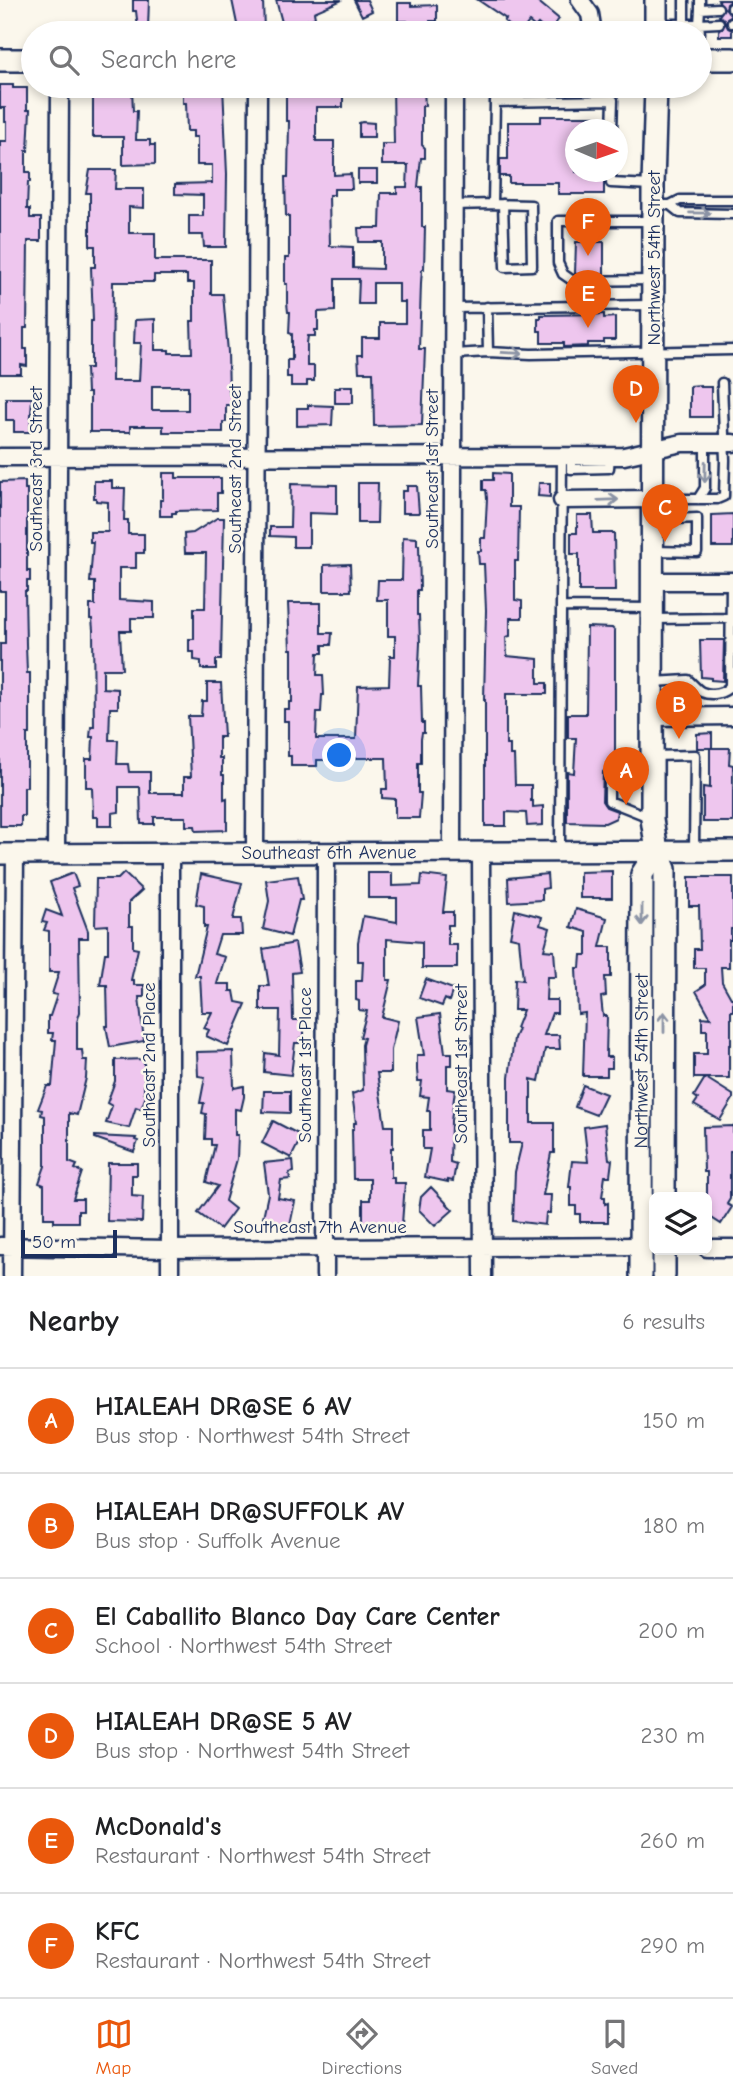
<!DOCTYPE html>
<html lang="en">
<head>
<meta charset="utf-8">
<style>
	:root { --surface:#fff; --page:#f2f2f2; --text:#202124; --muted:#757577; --line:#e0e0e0; --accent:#ea580c }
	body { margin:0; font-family:"Comic Neue",sans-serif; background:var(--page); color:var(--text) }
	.controls { position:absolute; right:21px; bottom:21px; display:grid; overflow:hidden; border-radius:10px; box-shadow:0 4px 10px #0003 }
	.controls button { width:63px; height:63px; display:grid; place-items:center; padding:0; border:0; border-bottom:2px solid var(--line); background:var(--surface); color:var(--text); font:35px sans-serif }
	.compass { position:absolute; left:565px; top:119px; width:63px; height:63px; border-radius:50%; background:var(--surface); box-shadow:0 4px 10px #0003; rotate:92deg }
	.scale { position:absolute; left:21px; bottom:18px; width:96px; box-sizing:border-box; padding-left:7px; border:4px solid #1b2f5e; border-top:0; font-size:19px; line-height:24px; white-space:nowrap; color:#1b2f5e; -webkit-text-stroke:5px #fbf7ec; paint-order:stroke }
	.you { position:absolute; left:340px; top:756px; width:24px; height:24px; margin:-18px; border:5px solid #fff; border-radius:50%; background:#1a73e8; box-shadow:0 0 0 10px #1a73e833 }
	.badge { display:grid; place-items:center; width:46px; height:46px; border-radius:50%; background:var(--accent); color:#fff; font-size:23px; font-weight:700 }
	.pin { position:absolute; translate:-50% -58px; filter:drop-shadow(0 2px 4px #0008) }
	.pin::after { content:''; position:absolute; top:37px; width:24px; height:21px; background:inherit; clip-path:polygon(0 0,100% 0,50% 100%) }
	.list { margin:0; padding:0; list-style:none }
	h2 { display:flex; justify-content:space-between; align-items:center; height:91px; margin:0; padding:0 28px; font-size:30px }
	h2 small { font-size:23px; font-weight:400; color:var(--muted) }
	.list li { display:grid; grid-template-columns:46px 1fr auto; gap:21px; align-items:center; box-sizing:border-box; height:105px; padding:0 28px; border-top:2px solid var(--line) }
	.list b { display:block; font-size:26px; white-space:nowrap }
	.list p { margin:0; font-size:23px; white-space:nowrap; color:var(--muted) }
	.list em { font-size:23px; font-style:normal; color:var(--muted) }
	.icon { flex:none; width:38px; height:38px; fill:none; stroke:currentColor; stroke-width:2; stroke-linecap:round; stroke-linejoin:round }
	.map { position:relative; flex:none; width:733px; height:1276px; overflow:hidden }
	.search { position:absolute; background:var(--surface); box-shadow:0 4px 10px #0003; left:21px; right:21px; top:21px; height:77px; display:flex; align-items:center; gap:18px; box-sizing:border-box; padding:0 24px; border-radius:38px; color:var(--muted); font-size:26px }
	.sheet { height:721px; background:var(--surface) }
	nav { display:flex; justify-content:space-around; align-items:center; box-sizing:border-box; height:98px; border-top:2px solid var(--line); background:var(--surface); font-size:19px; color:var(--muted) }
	nav a { display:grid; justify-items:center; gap:4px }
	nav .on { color:var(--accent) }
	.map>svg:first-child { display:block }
	.building { fill:#eec6ee; stroke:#1b2f5e; stroke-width:2; fill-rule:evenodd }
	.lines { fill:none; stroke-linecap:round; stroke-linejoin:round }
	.service-casing { stroke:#1b2f5e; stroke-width:13 }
	.minor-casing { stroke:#1b2f5e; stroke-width:21 }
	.tertiary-casing { stroke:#1b2f5e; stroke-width:24 }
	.secondary-casing { stroke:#1b2f5e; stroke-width:26 }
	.service { stroke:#fbf7ec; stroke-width:8 }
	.minor { stroke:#fbf7ec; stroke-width:16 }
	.tertiary { stroke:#fbf7ec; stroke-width:19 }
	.secondary { stroke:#fbf7ec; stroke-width:21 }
	.oneway { stroke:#8b93a5 }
	.labels { text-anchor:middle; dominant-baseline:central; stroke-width:5; stroke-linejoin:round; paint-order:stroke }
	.street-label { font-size:19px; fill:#1b2f5e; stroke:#fbf7ec }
</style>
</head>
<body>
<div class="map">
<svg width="733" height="1276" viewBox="0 0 733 1276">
	<rect width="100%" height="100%" fill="#fbf7ec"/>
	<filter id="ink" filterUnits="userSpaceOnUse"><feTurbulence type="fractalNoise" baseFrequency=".0143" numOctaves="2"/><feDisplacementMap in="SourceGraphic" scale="14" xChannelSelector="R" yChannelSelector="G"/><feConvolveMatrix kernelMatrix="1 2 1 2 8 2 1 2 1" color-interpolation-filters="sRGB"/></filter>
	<g filter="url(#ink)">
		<path class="building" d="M133,0H149L148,28H138L136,11H133Z
			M232,0H263L264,31H239V24H237Z
			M276,0H342L314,12L315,18L283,26Z
			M354,0H367L372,11L362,16Z
			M478,0H536L559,19L548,33L538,24L535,27L529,22L521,32L517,28L515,30L504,21L506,19Z
			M718,0H732L727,4L726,9L732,16L727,19L726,24L728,28L732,30V36H719V30L723,28L725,23L724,19L719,16L724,8Z
			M398,3H411V6L437,5V21H430V25L407,26V21H398Z
			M0,85H13V88H27V110H30L28,151H26V172H30V182H28L27,209H30V218H41V241H28L27,328H24V349H27V366L21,365V374H0V141H7V122H5V108H0Z
			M101,86H125V88H132L133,111H137L136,140H150V145H155V164L123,165V137H93V87H101Z
			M183,86H223L227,174L226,247H204L203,235H189V216H203V195L175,194V184L212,183V165H197V137H193V131H187L186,103H183Z
			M393,86H412V90H424L425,106H422V145L425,148V158H421L418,187H422V227H425L424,269H422L421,283L419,349H425L422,425L374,426L373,372H359L358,355H362V338H380V323H405V302H399V283H373V304H358L359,279H335V311L318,312V330H315V336H308L307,343V366H314V381H307V386H291V377H287V360H292V334L289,333L290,312H288L287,303V284H285V258H289V216H286L285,177H288L289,121H286V95H288L289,88L343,91V107H316V141H334V175L351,174L352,189H334V195H329L330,246L353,247V268L382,269V242H359L358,228H380L381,193H397V187H407L408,165H382V144H394Z
			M541,116H595V130H576V172H593V178H604V194H558V183H509V176H500V159H508V122H541Z
			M362,122L374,123V137H359V123Z
			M90,170H116L115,189H144V208L129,207V233H155V260H211V294H223L228,352L229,394H233V405H226V422H223V432H163V426H130V432H90V393H87L86,368H91V321H93L91,267H95V246H90V193H86ZM154,275H187V283H194V321H191L192,353H169V350H155V319L135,320L134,343H141L139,381H112L113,282H154ZM152,386H188V410H152Z
			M358,170H377V183H358Z
			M576,242H604V274H575Z
			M604,314V318L615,317V340H604V343H588V346L564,347V343H541V331H538V318H541V315Z
			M700,385V387H711V417H690V386Z
			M340,386H353V403H335V388H340Z
			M6,398H32L30,432H14V420H6Z
			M308,405L333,406L332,425L297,426V408H308Z
			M163,473H176V478H221V493H217V510L176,511V513H172V516H160V500H163Z
			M493,473L509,474V507H519L518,561H515V600L522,601V618H510V636L506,637L507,656L538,659V683H547V694H506V745H510V755H514L515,785H531V801H533V807L543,806V825L527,826L526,813L506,812V826H485V700H484L486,610L484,564H479L478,551H481V538H485L487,498L486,490H483V480H493Z
			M25,481V489H27V571H30V581H27V591H25L26,644L27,673H30V734H27V787H24V816H21V826H0V644H5V591H0V482Z
			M94,481H112V488H125L124,520H128V534H144V553H136V568H119V600L154,602V618H131V631H120L122,669H103V688L118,689V708H110L109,740H118L117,764H128L129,772H150V793H184V777H191L188,716H201L202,701H207V683H221L224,737H219V758H222V775H224V799L227,798V830L196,831L195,826H186V817H154V824H141L140,787H119V812L112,813V826H98V817H93L92,787H86V759H92L93,737H90L91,727H94L93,630L92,619H90V605H95V582H90L93,542H90V532H108V502L96,501V498H94Z
			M358,483H378L377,523H358Z
			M539,483H550V497L538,496Z
			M291,484L337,485V514L309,513V547H293V537L270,536V527H290Z
			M407,486H417L419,513H402V491H407Z
			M733,514V547H712V515Z
			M577,515H592L593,533H614L615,591H579V554H571V533H577Z
			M217,518H224L221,660H216V669H201V661L194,660V652H189V639H194V608H205L206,553H185L184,534L193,533Z
			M403,537L417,538V545H419L420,590H417V615H419L420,643L418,686H421L422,723H424V733H422L421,739V763H418V793H421L419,818H395V799L382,798V789H387L386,758H352L351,762H341V760H317V766H291V756H288V721H284V709H289V702H292V649H290L288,603H321V633H332L331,645H323V653H318L317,675H323L324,695H322L321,712H317L316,739H356L358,686L389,685L390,656H395V636H388V600H377L378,580H402Z
			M350,564L351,591H324V565Z
			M587,627L612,628L615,631V768L606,769L603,772L602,801L606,807L617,811L616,818L605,823L567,822V772L574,773L576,738H568V714H586Z
			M700,640H724L723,681L711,680V678L701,677Z
			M712,733V748H730L729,764L733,765V822H703V787L710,788V748H697V734Z
			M612,871V898H580V872Z
			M73,873L78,886L72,888L88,931V938H79L80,1012L77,1022V1050H82L83,1060H87L86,1078L77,1115L69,1113V1162L77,1165L75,1169L82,1172L73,1199H83V1211H78V1222H54V1218H44V1185L39,1183L45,1166V1116L41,1115L42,1110L38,1109L47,1086H52L56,1040H52L53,1033H48V1016H50L57,995L52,994L59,972H49V931L44,930L47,923L42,922L46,910L62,916L50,882Z
			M124,873L142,890L129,902V926H133V948L138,949L131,980H134V985H144V997H139L144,1041L110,1047L106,1026H108L107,985H100L105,953H108V925L95,926L96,879H118Z
			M368,873H392V886L421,885L422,875L447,878L443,912H453V925H448V945H457V968H422V942L387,939V980H391L382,1017L398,1021L391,1050V1073H377L385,1126H393V1148H391V1177H394V1183H405L402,1224H363V1200H370V1179H353L352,1129H354V1123H356L352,1094L363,1090L362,1045L364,1038L360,1037L367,1011L359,1010V1001L356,1000V981H362L363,961H358V942L363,916L397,922V898H368Z
			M201,874L242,883L233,919H241L242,935H220L214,954L225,957L217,984H230V991H234L236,1002L246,1004L228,1046L206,1036L209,1030L204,1028L212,1012H202L200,976H195L207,927H204V906L196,904Z
			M547,874L548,888L542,889V900L509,902L508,878Z
			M298,876L302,900H299L290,936L263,929L269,901L266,880Z
			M689,877H733V929H731V940H729V967H721L722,982L731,998H733V1011H731V1045H729V1078H706L733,1095V1099L720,1120L694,1105L698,1099L694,1096L705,1078H694V1054H707V1030H702V1017L711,1018L696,991L705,985V968H694V949H700L699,906H689Z
			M576,909L607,918L600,947H611V977H605L606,996L601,997L603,1016H607L606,1057H612V1068H607V1076H583L585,1013L578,1014L576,968H580L581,955H587V932L571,927Z
			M515,910L542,917L540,925L550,928L544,950L554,951L556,977H547L546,1000H557V1013H552L544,1035H559L560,1049H545L539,1081L531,1079V1123H554V1153H551L543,1195H551L550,1213H546L545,1225L513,1221L515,1172L522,1143H509V1078L514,1038L518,1029L516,1028L523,1010H514L515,979L523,980L519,939L510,937Z
			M295,943L300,972L292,973L293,1020H301V1024L304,1025V1037L300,1038L299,1043H295L291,1075L264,1072L265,1053L279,1055L280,1010H260V986H269L263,949Z
			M426,979L453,989L449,1001L445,999L442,1006L419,998Z
			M440,1014L445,1053H452V1065H447V1089L455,1090L451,1121L450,1162L456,1164L453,1181L448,1180V1182L425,1177L430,1149H423V1130H430V1111H427L429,1097L420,1096L422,1081H418L417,1070V1055H424L418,1017Z
			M233,1051L234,1088L244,1086V1097L241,1110L235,1109V1135H238L237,1159L225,1201L235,1209L220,1229L198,1213L218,1186L206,1182L215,1145H211V1139H205L206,1114L202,1113L204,1103H200L205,1077L198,1076L197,1052Z
			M144,1059V1092L147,1093L141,1109L136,1107L129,1128L106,1123L112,1106L107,1103L115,1081V1060Z
			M583,1085L606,1094L596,1115L575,1107Z
			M264,1091H290V1113L263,1112Z
			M273,1121L302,1136L291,1158L262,1143Z
			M605,1124L609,1159L612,1160L610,1176H605L602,1197H605V1204L608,1203V1222H580V1214H576V1206H571V1187H569L572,1161L588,1162L584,1127Z
			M733,1126V1151H730V1199L727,1204L732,1207L721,1224L707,1215V1172H704L703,1127Z
			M95,1136L136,1138L135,1140L138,1141L134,1152L95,1138Z
			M293,1160L294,1172L289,1173L290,1179L281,1180L278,1198L295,1201L290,1225L267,1221L268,1218L263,1217L268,1194L264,1163Z
			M108,1163H137V1175H132V1196L143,1197L142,1222L107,1221Z
			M431,1187L453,1210L435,1226L419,1210L421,1197Z"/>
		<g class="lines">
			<g class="service-casing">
				<path id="service" d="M700,0V9L718,8
					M732,8H733
					M700,9L699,24L719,23
					M732,23H733
					M659,24H699L700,33
					M684,24V0
					M496,86L495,102L613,100L612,130
					M611,172V183L652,185
					M493,204L531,205L532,266L505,267L503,204
					M454,205L493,204L495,102
					M654,205H670L680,200H733
					M670,205L680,213L733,214
					M651,280L573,281L563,274L558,263V221H653
					M487,307L488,352L531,354L733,350
					M454,308L651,305
					M454,354L488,352
					M571,456V469L609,468L610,456
					M654,499H717L724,496L725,460L722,383
					M698,499L705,488V443
					M653,520L697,518V552L655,551
					M561,607L562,456
					M653,619L730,618
					M653,682L688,680C692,683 697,690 702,692C711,696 724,694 730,686L731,581
					M653,756L695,755L694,850
					M649,817L609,801V775L649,773
					M560,851L561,607L650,608"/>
			</g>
			<g class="minor-casing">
				<path id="minor" d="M580,0L590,14L593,33
					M0,457L624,456L682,443H733
					M562,500L654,499
					M653,581H733
					M652,717L733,716
					M56,853L60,86
					M255,853L258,86
					M452,853L454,86
					M481,853L483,1276
					M0,1246L169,1249L641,1246
					M707,1248H733
					M12,1276L15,853
					M170,1276V853
					M325,1276L326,853"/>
			</g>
			<g class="tertiary-casing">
				<g id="tertiary">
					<path id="s1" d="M0,854L733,851"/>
				</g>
			</g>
			<g class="secondary-casing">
				<g id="secondary">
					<path d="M656,0V33"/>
					<path d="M700,59H733"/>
					<path d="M0,60H33"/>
					<path d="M656,86L653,185L652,819L657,851L665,869L664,1197"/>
					<path d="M664,1250V1276"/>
					<path id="s2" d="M641,1276L642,874L657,851"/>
				</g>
			</g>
			<use href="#service" class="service"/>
			<use href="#minor" class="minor"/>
			<use href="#tertiary" class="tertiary"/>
			<use href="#secondary" class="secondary"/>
		</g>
		<defs><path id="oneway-shaft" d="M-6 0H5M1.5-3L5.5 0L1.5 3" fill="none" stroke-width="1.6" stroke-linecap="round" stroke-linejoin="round" transform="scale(1.75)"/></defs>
		<g class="oneway">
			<use href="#oneway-shaft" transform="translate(700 213) rotate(1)"/>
			<use href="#oneway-shaft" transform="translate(512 353) rotate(3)"/>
			<use href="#oneway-shaft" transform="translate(705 472) rotate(91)"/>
			<use href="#oneway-shaft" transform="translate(608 500) rotate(-2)"/>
			<use href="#oneway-shaft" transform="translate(642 915) rotate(90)"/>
			<use href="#oneway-shaft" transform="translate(664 1022) rotate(-90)"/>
		</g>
	</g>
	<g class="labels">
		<g class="street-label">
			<text transform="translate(654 258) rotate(-90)">Northwest 54th Street</text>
			<text transform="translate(36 469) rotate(-90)">Southeast 3rd Street</text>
			<text transform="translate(235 469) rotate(-90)">Southeast 2nd Street</text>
			<text transform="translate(432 469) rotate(-90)">Southeast 1st Street</text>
			<text stroke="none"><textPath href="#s1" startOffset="329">Southeast 6th Avenue</textPath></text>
			<text stroke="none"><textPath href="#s2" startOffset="215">Northwest 54th Street</textPath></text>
			<text transform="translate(461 1064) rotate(-90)">Southeast 1st Street</text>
			<text transform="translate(149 1065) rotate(-90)">Southeast 2nd Place</text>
			<text transform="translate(305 1065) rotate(-90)">Southeast 1st Place</text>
			<text x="320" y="1227">Southeast 7th Avenue</text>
		</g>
	</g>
</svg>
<div class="controls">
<button><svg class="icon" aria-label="layers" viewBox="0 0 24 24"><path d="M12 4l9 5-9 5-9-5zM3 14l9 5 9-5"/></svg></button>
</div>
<svg class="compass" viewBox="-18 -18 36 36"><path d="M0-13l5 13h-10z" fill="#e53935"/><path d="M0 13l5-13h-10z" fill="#757577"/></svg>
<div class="scale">50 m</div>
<div class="you"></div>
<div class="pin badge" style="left:626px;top:805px">A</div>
<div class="pin badge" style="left:679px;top:739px">B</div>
<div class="pin badge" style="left:665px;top:542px">C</div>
<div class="pin badge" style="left:636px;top:423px">D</div>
<div class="pin badge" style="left:588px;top:328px">E</div>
<div class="pin badge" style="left:588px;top:256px">F</div>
<div class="search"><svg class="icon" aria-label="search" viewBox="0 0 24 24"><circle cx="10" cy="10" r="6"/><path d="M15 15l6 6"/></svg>Search here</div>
</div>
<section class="sheet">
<h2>Nearby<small>6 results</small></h2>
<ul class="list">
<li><span class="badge">A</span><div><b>HIALEAH DR@SE 6 AV</b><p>Bus stop · Northwest 54th Street</p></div><em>150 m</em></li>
<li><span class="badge">B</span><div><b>HIALEAH DR@SUFFOLK AV</b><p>Bus stop · Suffolk Avenue</p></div><em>180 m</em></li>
<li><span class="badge">C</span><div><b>El Caballito Blanco Day Care Center</b><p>School · Northwest 54th Street</p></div><em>200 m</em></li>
<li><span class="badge">D</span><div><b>HIALEAH DR@SE 5 AV</b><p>Bus stop · Northwest 54th Street</p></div><em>230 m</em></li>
<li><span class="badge">E</span><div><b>McDonald's</b><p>Restaurant · Northwest 54th Street</p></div><em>260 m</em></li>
<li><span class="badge">F</span><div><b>KFC</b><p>Restaurant · Northwest 54th Street</p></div><em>290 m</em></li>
</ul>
</section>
<nav>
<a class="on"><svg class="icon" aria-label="map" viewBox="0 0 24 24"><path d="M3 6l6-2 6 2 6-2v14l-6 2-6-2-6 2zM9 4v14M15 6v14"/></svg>Map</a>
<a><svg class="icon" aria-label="directions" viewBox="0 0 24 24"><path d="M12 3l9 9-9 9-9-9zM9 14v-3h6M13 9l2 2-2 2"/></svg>Directions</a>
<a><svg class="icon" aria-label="saved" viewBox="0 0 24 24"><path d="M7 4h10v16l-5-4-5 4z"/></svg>Saved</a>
</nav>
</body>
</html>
